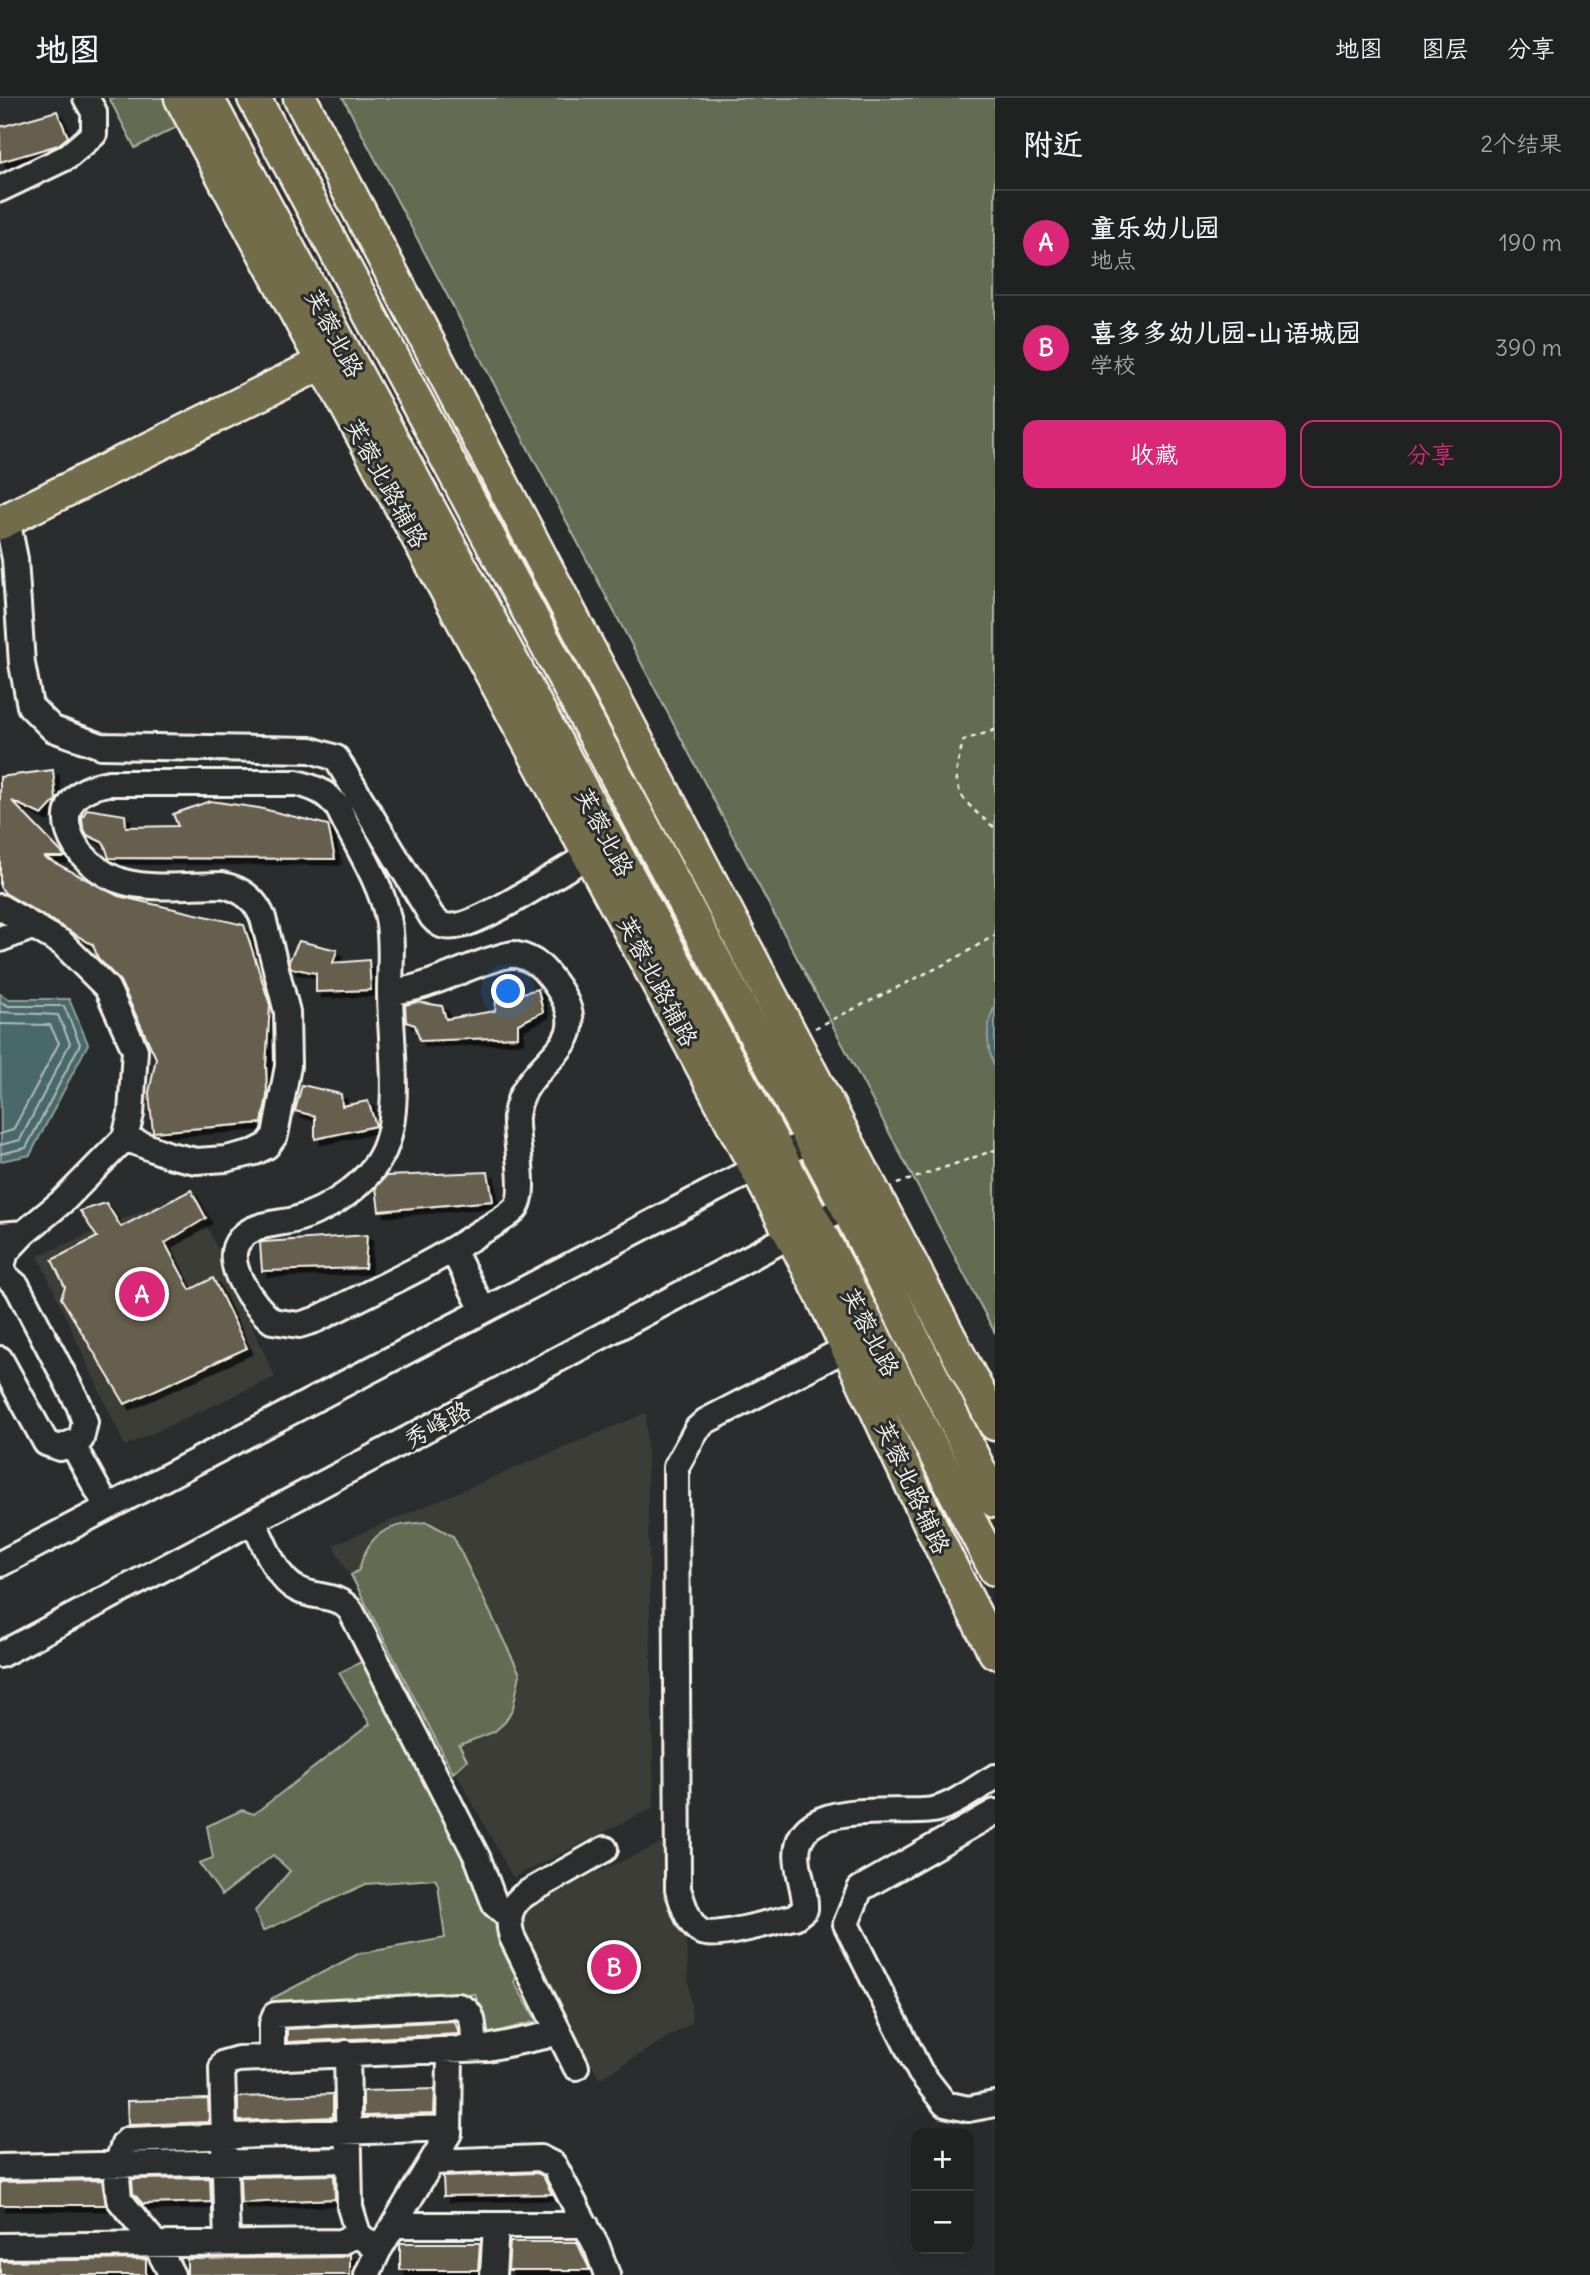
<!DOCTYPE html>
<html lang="zh">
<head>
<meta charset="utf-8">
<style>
	:root { --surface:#202222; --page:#282a2a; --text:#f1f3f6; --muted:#a2a4a5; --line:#3d3f40; --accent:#db2777 }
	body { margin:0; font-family:Delius,"LXGW WenKai TC",sans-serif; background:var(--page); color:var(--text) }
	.controls { position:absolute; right:21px; bottom:21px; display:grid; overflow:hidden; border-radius:14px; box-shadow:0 7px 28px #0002 }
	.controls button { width:63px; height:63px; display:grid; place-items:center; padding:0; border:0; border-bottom:2px solid var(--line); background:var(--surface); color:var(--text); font:35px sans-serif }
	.you { position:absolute; left:509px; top:894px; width:24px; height:24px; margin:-18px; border:5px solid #fff; border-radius:50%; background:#1a73e8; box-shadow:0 0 0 10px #1a73e833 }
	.badge { display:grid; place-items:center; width:46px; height:46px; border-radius:50%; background:var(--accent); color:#fff; font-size:23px; font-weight:700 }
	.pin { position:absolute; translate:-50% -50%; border:4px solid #fff; box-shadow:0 2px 7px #0006 }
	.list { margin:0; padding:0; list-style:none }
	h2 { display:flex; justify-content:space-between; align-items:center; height:91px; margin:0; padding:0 28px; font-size:30px }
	h2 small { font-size:23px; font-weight:400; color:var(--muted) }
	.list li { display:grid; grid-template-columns:46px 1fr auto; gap:21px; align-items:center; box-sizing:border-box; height:105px; padding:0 28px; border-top:2px solid var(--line) }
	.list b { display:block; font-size:26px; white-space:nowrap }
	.list p { margin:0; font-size:23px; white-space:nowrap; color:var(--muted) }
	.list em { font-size:23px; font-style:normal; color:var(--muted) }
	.actions { display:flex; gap:14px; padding:21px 28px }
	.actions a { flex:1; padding:16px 0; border:2px solid var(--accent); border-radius:14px; text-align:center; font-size:24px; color:var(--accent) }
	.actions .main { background:var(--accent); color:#fff }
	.map { position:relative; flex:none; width:995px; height:2177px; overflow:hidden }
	header { display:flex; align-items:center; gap:42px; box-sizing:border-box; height:98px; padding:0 35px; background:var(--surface); border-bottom:2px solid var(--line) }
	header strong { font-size:33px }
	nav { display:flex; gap:38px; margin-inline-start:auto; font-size:24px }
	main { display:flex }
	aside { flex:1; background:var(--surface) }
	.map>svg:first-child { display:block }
	.built { fill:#3c3c38 }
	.green { fill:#646c52; stroke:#acae9d; stroke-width:2 }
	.water { fill:#49676b; stroke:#8d9e9d; stroke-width:2 }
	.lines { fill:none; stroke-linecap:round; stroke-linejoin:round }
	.shore { stroke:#b0bab6; stroke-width:2 }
	.building { fill:#665e4e; stroke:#f4f1e8; stroke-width:2; filter:url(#shadow) }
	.minor-casing { stroke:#f4f1e8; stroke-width:30 }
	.major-casing { stroke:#f4f1e8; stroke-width:37 }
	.path { stroke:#f4f1e8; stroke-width:2.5; stroke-dasharray:5 5; stroke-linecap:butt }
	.minor { stroke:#2a2d2e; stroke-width:24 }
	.major { stroke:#726c4b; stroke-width:32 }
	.labels { text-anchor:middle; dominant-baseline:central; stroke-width:6; stroke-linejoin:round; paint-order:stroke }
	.street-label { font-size:24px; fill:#f4f1e8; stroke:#2a2d2e }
</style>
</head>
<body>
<header>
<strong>地图</strong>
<nav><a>地图</a><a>图层</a><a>分享</a></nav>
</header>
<main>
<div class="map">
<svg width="995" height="2177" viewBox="0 0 995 2177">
	<defs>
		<filter id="shadow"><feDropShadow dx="5.5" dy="5.5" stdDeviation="0" flood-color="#0009"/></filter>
	</defs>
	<rect width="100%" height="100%" fill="#2a2d2e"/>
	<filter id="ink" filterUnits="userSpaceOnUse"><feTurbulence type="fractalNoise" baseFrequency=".0143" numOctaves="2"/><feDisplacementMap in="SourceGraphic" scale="14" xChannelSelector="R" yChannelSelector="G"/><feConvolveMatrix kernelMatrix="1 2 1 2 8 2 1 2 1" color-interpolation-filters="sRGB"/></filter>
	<g filter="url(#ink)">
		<path class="built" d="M191,1092L275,1279L125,1348L38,1158Z
			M646,1315L654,1709L513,1780L333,1447Z
			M678,1738L692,1925L599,1981L510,1813Z"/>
		<path class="green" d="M109,0H164L179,28L135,50Z
			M343,0H995V1235Z
			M427,1424L453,1438L520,1576L513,1610L505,1624L494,1634L459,1647L467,1662L453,1675L351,1477L359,1472C369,1432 389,1427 427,1424Z
			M369,1560L521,1870L514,1884L537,1923L489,1936L475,1896L276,1912L271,1901L358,1856L445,1840L438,1787L435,1781L366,1786L263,1833L255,1813L290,1773L273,1757L222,1797L199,1765L213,1760L207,1728L242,1712L254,1716L370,1626L339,1575Z"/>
		<path class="water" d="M0,896L9,901H69L88,946L30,1057L1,1063Z
			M995,907V970C986,949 985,928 995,907Z"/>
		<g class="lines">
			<path class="shore" d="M0,904L9,908H64L80,946L26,1050L0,1056
				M0,914L58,917L70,945L20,1042L0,1047
				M0,926L50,927L59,945L13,1032L0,1036"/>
		</g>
		<path class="building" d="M57,13L68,39L58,47L0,64V29Z
			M53,672L56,702L42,717L12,703L66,759H44L118,798L244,827L270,907L266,967L267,998L262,1025L153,1034L149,995L156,960L120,883L98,860L93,847L5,795L0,789V679Z
			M210,703L259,710L328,727L335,761L109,760L104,745L87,737L83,729L82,720L87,711L125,717L126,729L178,728L173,716Z
			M299,843L337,852L333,865L369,862L371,892L316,894V875L291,870L289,863Z
			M538,891L543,914L518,926V939L420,943L415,927L406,924L405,907L417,904L442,908L446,921L495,913L496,902Z
			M302,987L341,996L342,1008L368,1003L376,1028L315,1041V1018L295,1013Z
			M488,1074L493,1103L379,1113L376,1089L386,1078Z
			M191,1092L206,1120L165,1145L190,1192L213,1180L247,1250L125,1306L61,1200L65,1189L52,1162L97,1139L80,1113L106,1105L121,1129Z
			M367,1137L365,1170L262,1173L260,1145L263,1144Z
			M455,1923L459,1936L287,1944V1931Z
			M435,1991L434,2016L363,2018V1993Z
			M333,1996V2019L238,2023V1999Z
			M208,2001L209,2024L128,2027L127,2003Z
			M537,2075L543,2078L552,2096L444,2098L443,2079Z
			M334,2077L335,2101L241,2105L240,2079Z
			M210,2080L211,2104L143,2106L133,2095L132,2081Z
			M102,2082L106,2107H0V2084Z
			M510,2144H577L590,2172H508Z
			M400,2145H480L478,2172H400Z
			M350,2156V2177H187V2161L341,2159Z
			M146,2161V2177H0V2163Z"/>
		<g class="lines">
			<g class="minor-casing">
				<path id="minor" d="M0,91L67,59L94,36V14L86,0
					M7,421L15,461L22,566L30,608L53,631L101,648L311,652L336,660L432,819C439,827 445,830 456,828C485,824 561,773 591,756
					M0,809L62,845L107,890L135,952L131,1016L125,1040L64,1102L24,1135
					M0,841L32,829
					M125,1040L169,1057L196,1063L226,1061L255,1054L267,1048L275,1037L288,968L287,914L263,820C255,801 242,791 222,787C191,787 154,792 124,784C72,769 34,697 109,685H297C316,690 326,694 338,709C354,744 380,782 388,820C393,844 390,870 390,894C390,940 402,1010 384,1052C369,1086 329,1112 294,1122C277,1126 252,1126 240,1141C220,1164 254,1208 272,1223L299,1227L315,1222C370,1194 428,1169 479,1135C491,1128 505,1121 515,1111C529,1096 514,1040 516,1018C523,959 600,953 558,890C545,871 537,861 513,856C471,864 434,890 390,894
					M453,1152L483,1212
					M0,1175L6,1154L0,1137L24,1135L6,1154
					M847,1250L706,1323L697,1331L676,1369L678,1791C683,1805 688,1828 702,1834C717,1841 777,1822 795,1819L805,1811C807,1789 788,1757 803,1736C826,1704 899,1717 933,1712C954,1708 977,1689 995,1679
					M0,1261L46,1345L60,1350L81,1341L85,1324L79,1307L17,1188L1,1174
					M73,1347L107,1409
					M253,1423C264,1444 275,1480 297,1491C316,1501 337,1495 351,1513L478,1761L495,1807L509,1819
					M0,1466L825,1034
					M0,1557L862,1100
					M995,1714L860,1791L846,1826L920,1974L945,2006L968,2011L995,2006
					M347,1955L350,2109L358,2136L371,2147
					M272,1959V1926L275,1917L458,1908C477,1913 473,1933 474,1950
					M576,1969L512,1839C506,1819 510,1806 527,1795L605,1751
					M434,2064L540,2060L554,2067L597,2149L607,2177
					M0,2069L349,2062
					M394,2127H586
					M227,2145L222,1970L224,1965L238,1961L487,1950L545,1938L557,1932
					M0,2148L341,2144L358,2136
					M172,2177L155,2145L119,2101L116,2069L124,2046L128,2042L449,2030
					M367,2177L378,2153L449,2035L450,1951
					M493,2177L496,2127"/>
			</g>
			<g class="major-casing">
				<path id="major" d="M181,0C384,381 594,759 794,1142C865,1278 922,1420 995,1554
					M207,0L780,1058L995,1471
					M254,0L847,1109L995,1403
					M300,0L995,1326
					M0,425L322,265"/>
			</g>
			<path class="path" d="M995,632L964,642C948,690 958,700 995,730
				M815,930L955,861L995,837
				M897,1086L995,1052"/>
			<use href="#minor" class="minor"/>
			<use href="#major" class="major"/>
		</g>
	</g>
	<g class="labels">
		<g class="street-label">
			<text transform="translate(335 235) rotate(62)">芙蓉北路</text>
			<text transform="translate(387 385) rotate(61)">芙蓉北路辅路</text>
			<text transform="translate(605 734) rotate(62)">芙蓉北路</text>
			<text transform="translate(658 883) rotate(62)">芙蓉北路辅路</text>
			<text transform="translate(871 1234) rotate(62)">芙蓉北路</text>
			<text transform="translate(437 1326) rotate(-28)">秀峰路</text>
			<text transform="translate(913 1389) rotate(65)">芙蓉北路辅路</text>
		</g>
	</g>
</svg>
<div class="controls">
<button>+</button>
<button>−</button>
</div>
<div class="you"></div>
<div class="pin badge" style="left:142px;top:1196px">A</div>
<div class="pin badge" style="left:614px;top:1869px">B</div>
</div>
<aside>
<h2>附近<small>2个结果</small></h2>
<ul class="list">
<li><span class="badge">A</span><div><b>童乐幼儿园</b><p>地点</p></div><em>190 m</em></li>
<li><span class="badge">B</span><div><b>喜多多幼儿园-山语城园</b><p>学校</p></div><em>390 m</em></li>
</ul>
<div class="actions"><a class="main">收藏</a><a>分享</a></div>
</aside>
</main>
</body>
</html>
